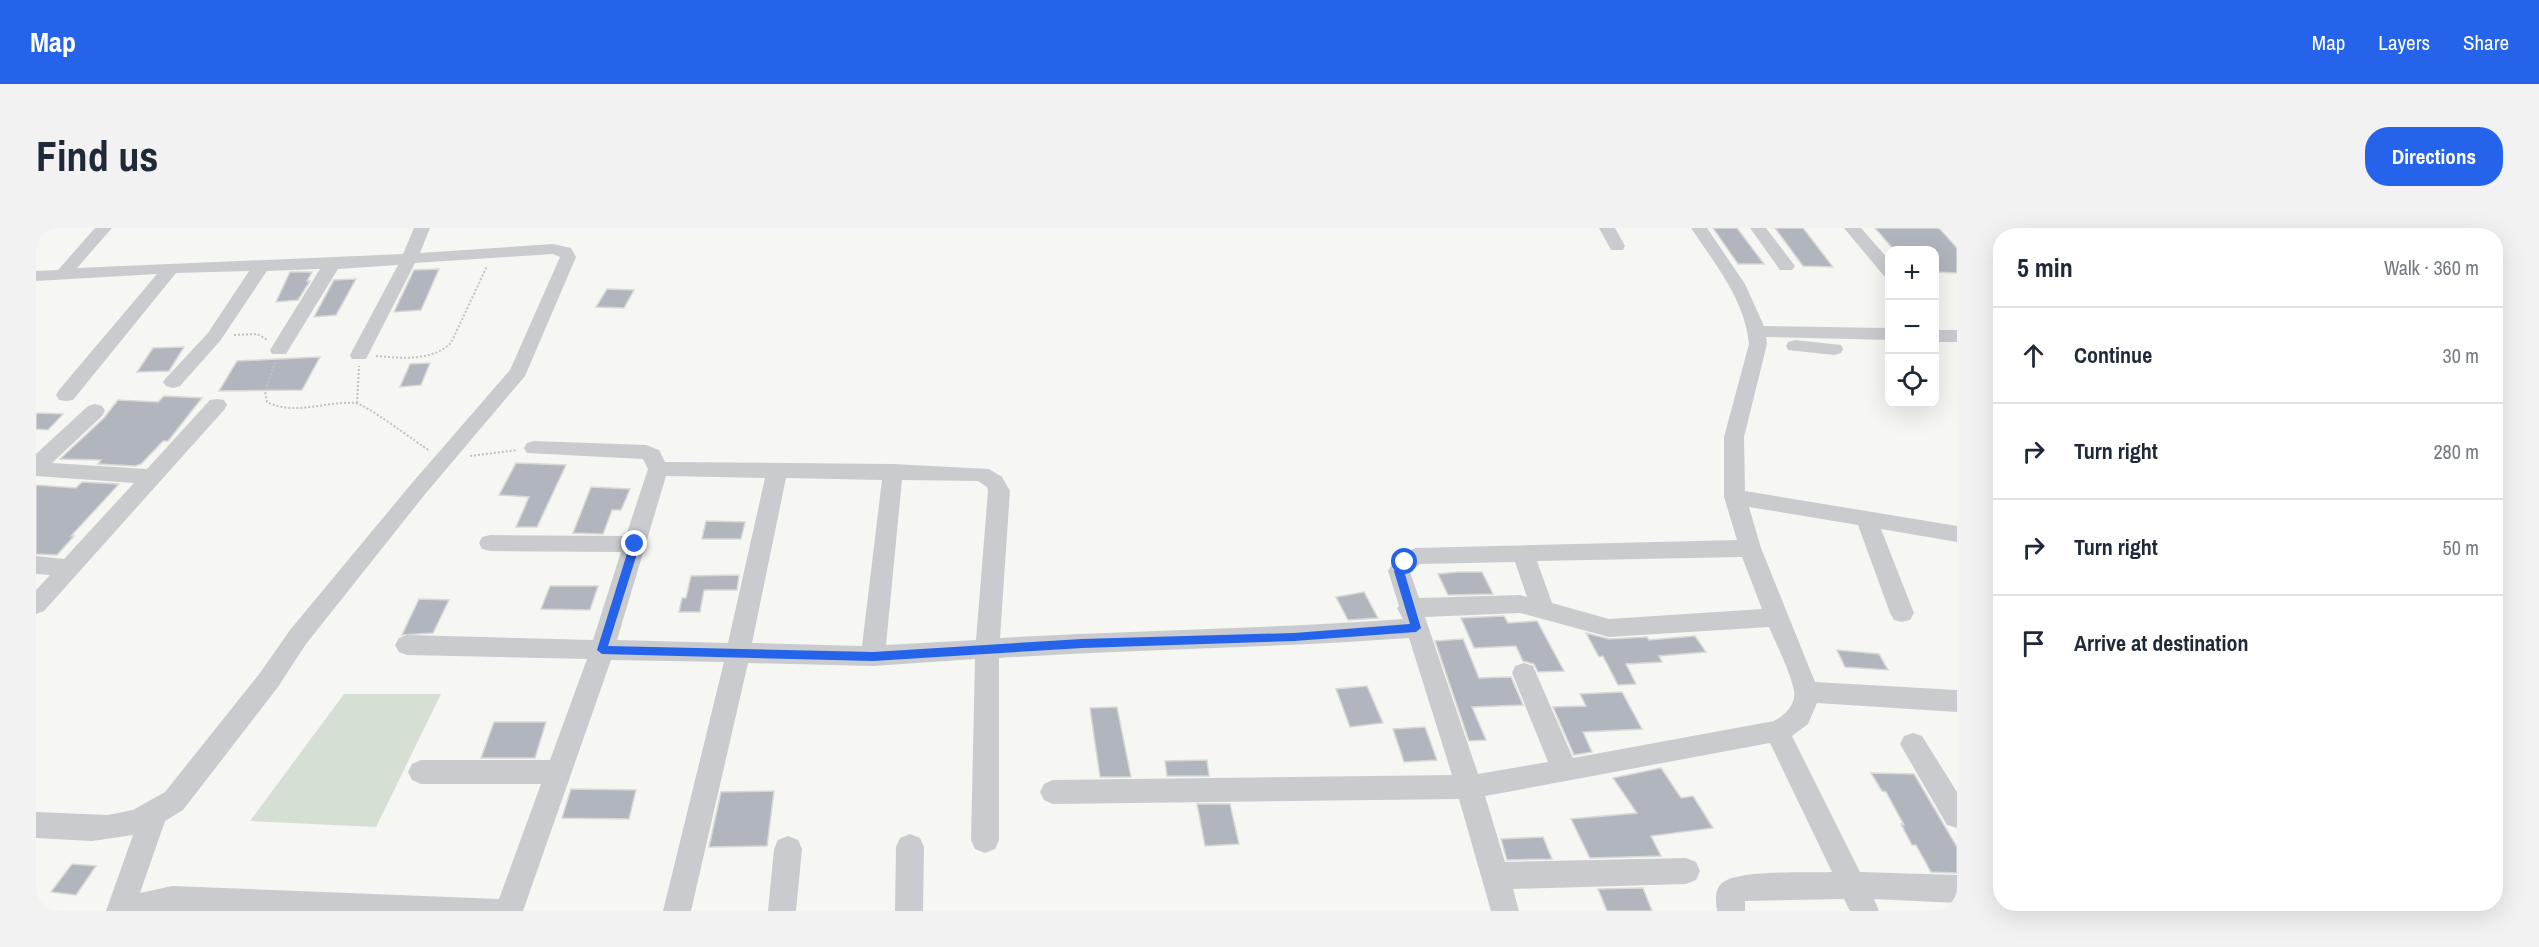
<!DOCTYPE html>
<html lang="en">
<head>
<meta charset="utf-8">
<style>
	:root { --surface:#fff; --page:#f2f2f3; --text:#1f2937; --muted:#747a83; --line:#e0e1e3; --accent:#2563eb }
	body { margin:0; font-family:"Archivo Narrow",sans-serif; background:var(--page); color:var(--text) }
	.controls { position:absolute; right:18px; top:18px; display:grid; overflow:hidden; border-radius:12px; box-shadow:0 6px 24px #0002 }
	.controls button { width:54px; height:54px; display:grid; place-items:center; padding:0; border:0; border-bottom:2px solid var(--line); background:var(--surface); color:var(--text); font:30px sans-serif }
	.stop { position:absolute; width:18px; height:18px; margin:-14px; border:4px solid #2563eb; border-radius:50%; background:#fff }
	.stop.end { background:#2563eb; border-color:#fff; box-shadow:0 2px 6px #0008 }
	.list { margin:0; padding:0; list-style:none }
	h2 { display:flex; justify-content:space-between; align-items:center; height:78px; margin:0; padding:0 24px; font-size:26px }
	h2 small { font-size:20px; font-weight:400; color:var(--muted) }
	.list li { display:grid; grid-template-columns:39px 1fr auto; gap:18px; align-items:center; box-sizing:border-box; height:96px; padding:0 24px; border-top:2px solid var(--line) }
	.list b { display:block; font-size:22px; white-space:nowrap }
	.list em { font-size:20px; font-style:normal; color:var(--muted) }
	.icon { flex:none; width:33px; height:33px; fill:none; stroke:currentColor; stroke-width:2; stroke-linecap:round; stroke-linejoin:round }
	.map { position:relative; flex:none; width:1921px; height:683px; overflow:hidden; border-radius:24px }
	header { display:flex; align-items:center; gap:36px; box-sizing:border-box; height:84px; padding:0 30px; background:var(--accent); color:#fff }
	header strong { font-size:28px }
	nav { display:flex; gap:33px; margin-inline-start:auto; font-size:21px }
	.intro { display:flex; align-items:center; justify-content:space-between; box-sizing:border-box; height:144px; padding:0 36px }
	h1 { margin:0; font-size:42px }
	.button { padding:15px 27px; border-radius:24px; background:var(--accent); color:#fff; font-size:21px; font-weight:700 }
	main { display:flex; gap:36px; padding:0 36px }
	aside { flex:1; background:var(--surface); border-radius:24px; box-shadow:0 6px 24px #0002 }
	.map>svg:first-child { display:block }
	.green { fill:#d6dfd4 }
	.building { fill:#b1b6be; stroke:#d8d8d6; stroke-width:1.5 }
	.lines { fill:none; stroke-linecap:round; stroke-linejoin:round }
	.path { stroke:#c0c1c4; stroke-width:2; stroke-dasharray:2 2; stroke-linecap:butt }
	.minor { fill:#c9cbcf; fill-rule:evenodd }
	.route { fill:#2563eb }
</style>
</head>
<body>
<header>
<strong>Map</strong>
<nav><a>Map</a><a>Layers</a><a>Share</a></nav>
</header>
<div class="intro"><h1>Find us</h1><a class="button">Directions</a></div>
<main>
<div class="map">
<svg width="1921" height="683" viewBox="0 0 1921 683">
	<rect width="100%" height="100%" fill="#f6f7f3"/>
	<path class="green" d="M308,466H405L340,599L214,593Z"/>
	<path class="building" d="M1677,0H1701L1728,36H1702Z
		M1739,0H1767L1797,39L1767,38Z
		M1839,0H1903L1921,20V45L1899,44V22H1858Z
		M403,41L385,82L358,84L378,42Z
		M254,44H276L271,53H274L262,72L240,74Z
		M320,51L300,87L278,89L298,52Z
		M571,61L598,62L588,80L560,79Z
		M148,119L133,143L101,144L117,120Z
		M284,129L266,162L183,163L201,133Z
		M394,135L385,157L364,159L374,136Z
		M128,168L166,170L132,213H127L105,236L99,238L62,236L65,232L24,231L68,190L82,172L122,174Z
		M0,185L27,186L12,202L0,201Z
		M480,235L530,237L501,299H480L493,269L463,267Z
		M46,254L83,256L35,308H38L21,327L0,326V257L40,260Z
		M555,259L594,261L585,282H576L567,306L537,305Z
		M670,293L709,294L705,311H666Z
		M1422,344H1446L1457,366L1412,367L1402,346Z
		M703,347L701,362H668L664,384H643L646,370H650L655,348Z
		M514,358H562L554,382L505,381Z
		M1328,364L1342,390L1312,392L1300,369Z
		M383,371L413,372L397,405L366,407Z
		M1468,388L1472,395L1501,393L1528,443L1502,444L1498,436L1487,433L1480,418L1438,420L1425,390Z
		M1550,405L1573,411L1611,409L1613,412L1659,408L1670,424L1623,428L1626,434L1590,436L1600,456L1582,457L1567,428L1563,429Z
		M1427,411L1443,450L1475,449L1487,477L1436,479L1450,512L1433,513L1399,413Z
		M1801,422L1843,426L1852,442L1809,439Z
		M1331,458L1347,495L1314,499L1300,461Z
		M1586,464L1606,501L1547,504L1556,524L1538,527L1517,479L1550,478L1544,466Z
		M1081,479L1095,549H1064L1054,480Z
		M458,494H510L499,530H445Z
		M1389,499L1401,532L1368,534L1357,501Z
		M1171,532L1173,548H1131L1129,533Z
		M1625,540L1645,570L1657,568L1677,600L1615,608L1625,628L1554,630L1535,591L1601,585L1577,550Z
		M1835,545L1878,546L1921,619V645L1895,644L1880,617H1876L1865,596L1868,597L1850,564L1846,563Z
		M535,561L600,562L593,591L526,590Z
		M738,563L731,618L673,619L685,564Z
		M1161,576H1194L1203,616L1169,618Z
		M1507,609L1516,631L1471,632L1465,611Z
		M36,636L60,638L40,667L15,664Z
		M1607,660L1616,683H1571L1562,661Z"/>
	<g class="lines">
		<path class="path" d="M198,107L221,106L232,112
			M340,128C366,130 394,134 415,115L451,38
			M239,134L229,163L231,174C259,188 289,173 319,175C330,176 381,215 394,223
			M321,175L323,138
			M434,228L481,222"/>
		<path class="minor" d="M59,0H76L41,40L367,26L378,0H394L384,25L517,16L535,20L540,29L489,148L390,265L270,416L242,459L147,582L129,593L104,665L136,658L463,671L505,556H385L376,552L372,544L376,536L385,532H514L551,431L371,427L363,424L359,417L363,410L371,407L557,412L585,324L454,323L446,321L443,315L446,309L454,307L590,308L612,241L607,231L491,225L488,220L491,215L498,213L610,217L623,222L629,234L857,236L953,241L966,249L974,263L964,410C1098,402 1233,401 1367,391L1361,380L1363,378L1352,343L1361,328L1380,320L1701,312L1688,269V209L1713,116C1709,72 1679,36 1655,0H1671L1709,56L1728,98L1854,100V112L1730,109L1731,116L1708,209L1709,263L1921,298V314L1845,301L1878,385L1874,392L1866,394L1858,392L1854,385L1822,297L1713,279L1725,320L1779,454L1921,462V484L1781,475L1772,496L1756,508L1824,644L1921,647V675L1838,671L1843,683H1814L1808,671L1709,673V683H1681C1680,674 1678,663 1685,656C1698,641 1773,645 1796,644L1734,515L1449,568L1469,634L1650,630L1660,634L1664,643L1660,652L1650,656L1477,661L1483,683H1455L1423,571L1017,576L1008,572L1004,564L1008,556L1017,552L1416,547L1373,410C1236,420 1100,421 963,430V612L959,621L949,625L939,621L935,612L939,431L837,438L712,435L655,683H627L688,434L575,432L487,683H70L97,607L56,613L0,610V584L72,587L97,582L129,564L224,445L254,402L376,255L474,142L524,29L517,26L379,35L332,127L330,131H316L314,127L362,37L302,41L250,126H236L234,122L284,41L231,43L184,113L144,158L137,160L130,158L127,154L130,150L172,105L213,43L140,45L37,172L30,173L23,172L20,167L23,162L121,46L0,53V43L22,42ZM630,248L729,250L692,415L581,412ZM750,250L846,252L826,418L716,415ZM866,252L942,253L951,259L952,263L940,412L850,417ZM1706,329L1726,381L1573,391L1516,375L1501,333ZM1479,334L1491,369L1484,367L1383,370L1374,344L1384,336ZM1484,385L1573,409L1733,399C1740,416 1755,445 1758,463C1760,477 1749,487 1738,493L1537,530L1497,438L1488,435L1479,438L1476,445L1512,534L1442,546L1389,389Z
			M1563,0H1579L1589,18L1587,22H1575Z
			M1714,0H1730L1759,38L1756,42H1744Z
			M1808,0H1825L1854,33V49L1848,48Z
			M1898,102H1921V114H1898Z
			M1759,112L1805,117L1807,121L1805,125L1798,127L1752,122L1750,118L1752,114Z
			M181,171L188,172L191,177L188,182L8,383L0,386V362L14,347L0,346V328L28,331L98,255L0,248V226L52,178L59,176L66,178L69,183L66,188L16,235L111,241L174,172Z
			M1877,505L1886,508L1921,564V600L1911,597L1864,516L1868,508Z
			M874,606L884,610L888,619L887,683H859L860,619L864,610Z
			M752,608L762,612L766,621L760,683H732L738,621L742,612Z"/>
	</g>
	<path class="route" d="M599,313L604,316L572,418L837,424L1046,411L1258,405L1374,396L1358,343L1365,332L1369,331L1373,334L1368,343L1385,400L1380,404L1258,413L1046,420L837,433L566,426L561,422L594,316Z"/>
</svg>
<div class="controls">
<button>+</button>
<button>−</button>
<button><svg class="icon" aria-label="locate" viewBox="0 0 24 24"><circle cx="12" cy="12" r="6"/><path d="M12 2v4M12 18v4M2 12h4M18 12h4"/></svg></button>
</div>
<div class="stop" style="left:1369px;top:334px"></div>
<div class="stop end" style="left:599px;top:316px"></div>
</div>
<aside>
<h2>5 min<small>Walk · 360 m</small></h2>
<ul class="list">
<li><svg class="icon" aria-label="ahead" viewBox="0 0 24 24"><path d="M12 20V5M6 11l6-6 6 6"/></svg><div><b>Continue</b></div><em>30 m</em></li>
<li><svg class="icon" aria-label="right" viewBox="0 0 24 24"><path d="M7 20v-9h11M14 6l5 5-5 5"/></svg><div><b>Turn right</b></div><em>280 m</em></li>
<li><svg class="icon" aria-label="right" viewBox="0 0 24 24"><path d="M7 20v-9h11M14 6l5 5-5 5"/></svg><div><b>Turn right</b></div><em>50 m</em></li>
<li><svg class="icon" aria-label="arrive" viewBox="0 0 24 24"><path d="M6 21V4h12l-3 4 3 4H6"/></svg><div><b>Arrive at destination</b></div></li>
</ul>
</aside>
</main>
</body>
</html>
